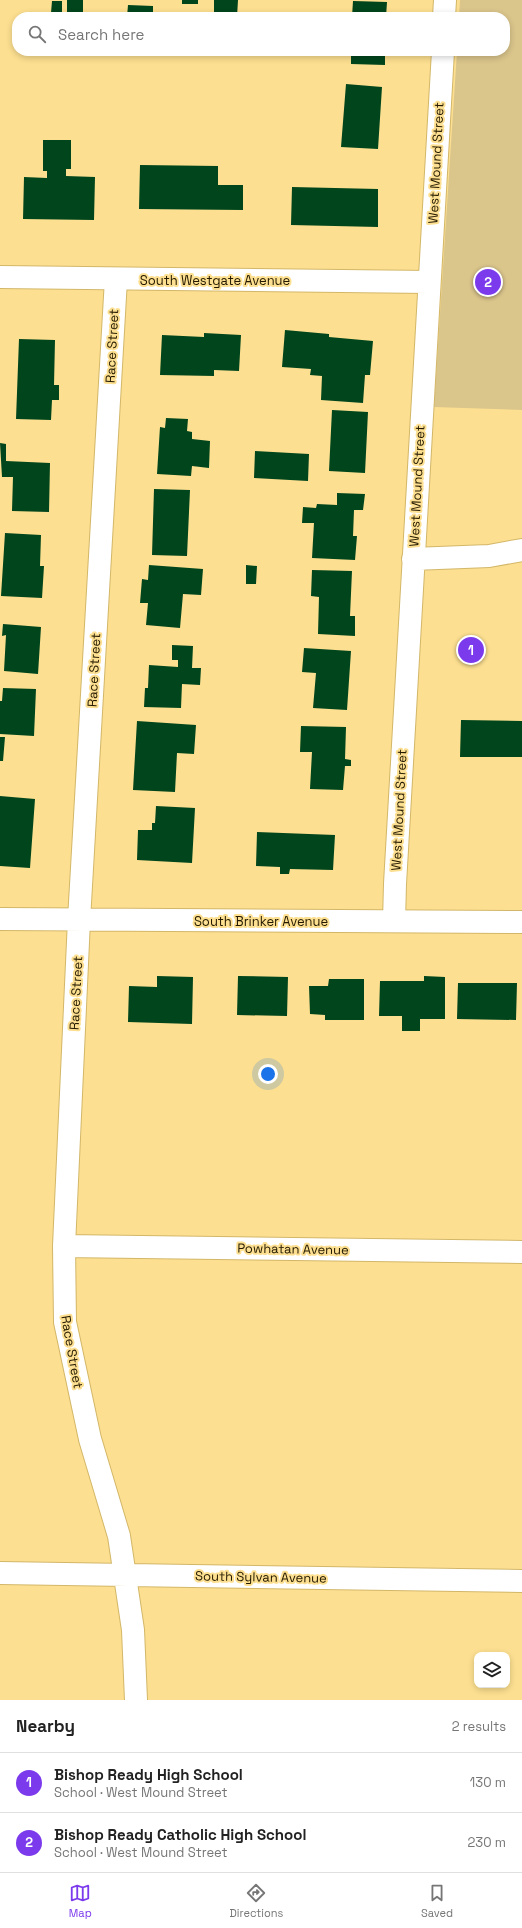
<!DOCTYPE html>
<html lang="en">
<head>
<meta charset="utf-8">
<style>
	:root { --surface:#fff; --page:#f2f2f2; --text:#222; --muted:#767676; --line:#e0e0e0; --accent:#7c3aed }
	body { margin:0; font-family:"Space Grotesk",sans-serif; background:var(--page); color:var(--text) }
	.controls { position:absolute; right:12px; bottom:12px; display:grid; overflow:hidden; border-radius:8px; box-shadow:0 2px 6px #0003 }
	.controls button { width:36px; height:36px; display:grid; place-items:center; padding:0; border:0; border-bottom:1px solid var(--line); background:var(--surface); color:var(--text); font:20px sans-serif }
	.you { position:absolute; left:268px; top:1074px; width:14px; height:14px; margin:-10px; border:3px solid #fff; border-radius:50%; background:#1a73e8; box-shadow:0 0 0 6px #1a73e833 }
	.badge { display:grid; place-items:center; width:26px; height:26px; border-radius:50%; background:var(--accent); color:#fff; font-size:13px; font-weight:700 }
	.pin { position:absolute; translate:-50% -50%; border:2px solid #fff; box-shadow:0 1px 4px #0006 }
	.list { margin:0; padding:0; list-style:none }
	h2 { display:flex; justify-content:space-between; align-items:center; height:52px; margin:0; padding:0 16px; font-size:17px }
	h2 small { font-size:13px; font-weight:400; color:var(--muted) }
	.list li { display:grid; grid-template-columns:26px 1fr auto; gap:12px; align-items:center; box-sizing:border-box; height:60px; padding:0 16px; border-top:1px solid var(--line) }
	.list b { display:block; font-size:15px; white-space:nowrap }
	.list p { margin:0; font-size:13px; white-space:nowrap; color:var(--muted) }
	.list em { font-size:13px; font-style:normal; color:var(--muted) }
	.icon { flex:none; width:22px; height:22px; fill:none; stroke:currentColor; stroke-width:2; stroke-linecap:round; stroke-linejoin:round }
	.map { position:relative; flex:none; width:522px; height:1700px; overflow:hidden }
	.search { position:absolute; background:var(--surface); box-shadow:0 2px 6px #0003; left:12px; right:12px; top:12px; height:44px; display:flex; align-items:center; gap:10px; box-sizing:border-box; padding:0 14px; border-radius:16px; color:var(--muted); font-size:15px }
	.sheet { height:172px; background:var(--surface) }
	nav { display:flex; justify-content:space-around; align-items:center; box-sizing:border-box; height:56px; border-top:1px solid var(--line); background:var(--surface); font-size:11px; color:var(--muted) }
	nav a { display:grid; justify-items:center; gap:2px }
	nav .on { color:var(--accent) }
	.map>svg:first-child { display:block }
	.green { fill:#dac58b }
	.building { fill:#00451c }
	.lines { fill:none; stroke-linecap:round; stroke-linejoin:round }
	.minor-casing { stroke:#d3b769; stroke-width:24 }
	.minor { stroke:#fff; stroke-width:22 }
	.labels { text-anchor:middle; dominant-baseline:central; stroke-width:4; stroke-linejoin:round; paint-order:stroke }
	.street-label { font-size:13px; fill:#241900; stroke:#fcdf90 }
</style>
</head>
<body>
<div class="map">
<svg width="522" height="1700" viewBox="0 0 522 1700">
	<rect width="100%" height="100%" fill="#fcdf90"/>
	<path class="green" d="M460,0H522V410L434,407L457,51H505V17H459Z"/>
	<path class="building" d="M67,0H83V15H67Z
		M182,0H198V4H182Z
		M214,0H238L237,17H214Z
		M52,1H62V14L51,13Z
		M353,1L387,2L386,17H352Z
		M128,5L153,6V17H127Z
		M351,51H385V65L351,64Z
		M346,84L382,87L378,149L341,147Z
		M43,140H71V169H66V176L95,177L94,220L23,219L24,177L47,178V171H43Z
		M140,165L218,166V185H243V210L139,209Z
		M292,187L378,189V227L291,225Z
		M285,330L329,334V337L373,341L370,375H365L363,403L321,400L322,376L310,375L311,369L282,367Z
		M204,333L241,335L239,371L214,370V376L160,375L162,335L204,337Z
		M19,339L55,340L54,385H59V400H52L51,420L16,419Z
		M332,410L368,412L365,473L329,471Z
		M166,418L188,419L187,431L192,432V439L210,441L209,468L192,466L191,476L157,474L160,427L165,428Z
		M0,443L6,444V461L50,463L49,512L12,511L13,477H2Z
		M255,451L309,454L308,481L254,478Z
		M154,489L190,490L187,556L152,555Z
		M337,493L365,494L363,510H354L353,536H357L355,560L312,558L314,523H302L303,507L316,508L317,504L337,505Z
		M5,533L41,535L40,566H44L42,598L1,596Z
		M149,565L203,569L201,595L183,594L180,628L146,625L148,603H140L142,579L148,580Z
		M246,565L257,566L256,584H246Z
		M312,570L352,571L350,616H355V636L318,634L319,597L311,596Z
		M3,624L41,627L38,674L4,671L6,635L2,636Z
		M172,645L193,646L192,668H201L200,685L182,684L181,708L144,707L145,688H148L149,665L178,667V660H172Z
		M304,648L351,651L347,710L313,708L316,673L302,672Z
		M3,688L36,689L34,736L0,734V701H2Z
		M461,720L522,721V757H460Z
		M137,721L196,725L194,754L177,753L175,792L133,790Z
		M301,726L346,727L345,759L351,760V766H345L343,790L310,789L312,752H300Z
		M0,737H5L3,761H0Z
		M0,796L35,799L30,868L0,866Z
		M156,806L195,808L192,863L137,860L138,830H152V823H155Z
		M257,832L335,835L333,870L290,869L289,874H280V867L256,866Z
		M157,976L193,977L192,1024L128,1022L129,986L157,987Z
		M238,976L288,977L287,1016L237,1015Z
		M424,976L445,977V1019H420V1031H402V1016H379L380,981H424Z
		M329,979H364V1020H325V1015L310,1014L309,986H328Z
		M458,983H517L516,1020L457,1019Z"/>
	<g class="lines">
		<g class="minor-casing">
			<path id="minor" d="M444,17L445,0
				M0,277L429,282
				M116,279L79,920L64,1246L65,1322L90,1439L119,1536L133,1630L136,1700
				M413,559L489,556L522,550
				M0,919L522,922
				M394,921L395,884L443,51
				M64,1246L522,1252
				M0,1573L522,1581"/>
		</g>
		<use href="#minor" class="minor"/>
	</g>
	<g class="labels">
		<g class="street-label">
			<text transform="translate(436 163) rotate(-87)">West Mound Street</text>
			<text x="215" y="280">South Westgate Avenue</text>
			<text transform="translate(112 346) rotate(-87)">Race Street</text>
			<text transform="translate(417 486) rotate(-87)">West Mound Street</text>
			<text transform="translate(94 670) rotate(-87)">Race Street</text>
			<text transform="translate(399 810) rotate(-87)">West Mound Street</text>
			<text x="261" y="921">South Brinker Avenue</text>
			<text transform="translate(76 993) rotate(-87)">Race Street</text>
			<text transform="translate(293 1249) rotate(1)">Powhatan Avenue</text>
			<text transform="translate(72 1352) rotate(80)">Race Street</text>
			<text transform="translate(261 1577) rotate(1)">South Sylvan Avenue</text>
		</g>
	</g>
</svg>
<div class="controls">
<button><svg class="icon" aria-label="layers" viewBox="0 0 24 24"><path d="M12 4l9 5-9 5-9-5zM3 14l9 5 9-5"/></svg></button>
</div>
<div class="you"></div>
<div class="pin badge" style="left:471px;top:650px">1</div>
<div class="pin badge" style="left:488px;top:282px">2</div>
<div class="search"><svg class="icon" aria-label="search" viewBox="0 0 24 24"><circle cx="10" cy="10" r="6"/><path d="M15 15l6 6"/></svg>Search here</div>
</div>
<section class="sheet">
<h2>Nearby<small>2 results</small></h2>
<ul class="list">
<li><span class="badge">1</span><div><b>Bishop Ready High School</b><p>School · West Mound Street</p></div><em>130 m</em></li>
<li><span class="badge">2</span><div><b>Bishop Ready Catholic High School</b><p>School · West Mound Street</p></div><em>230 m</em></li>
</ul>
</section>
<nav>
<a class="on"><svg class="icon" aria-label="map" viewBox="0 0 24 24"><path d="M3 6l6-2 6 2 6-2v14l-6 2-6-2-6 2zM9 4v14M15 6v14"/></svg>Map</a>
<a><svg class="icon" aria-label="directions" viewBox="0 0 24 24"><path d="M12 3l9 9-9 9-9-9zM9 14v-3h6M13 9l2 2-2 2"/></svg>Directions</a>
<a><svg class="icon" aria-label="saved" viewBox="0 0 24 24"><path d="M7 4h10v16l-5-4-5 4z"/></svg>Saved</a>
</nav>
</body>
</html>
